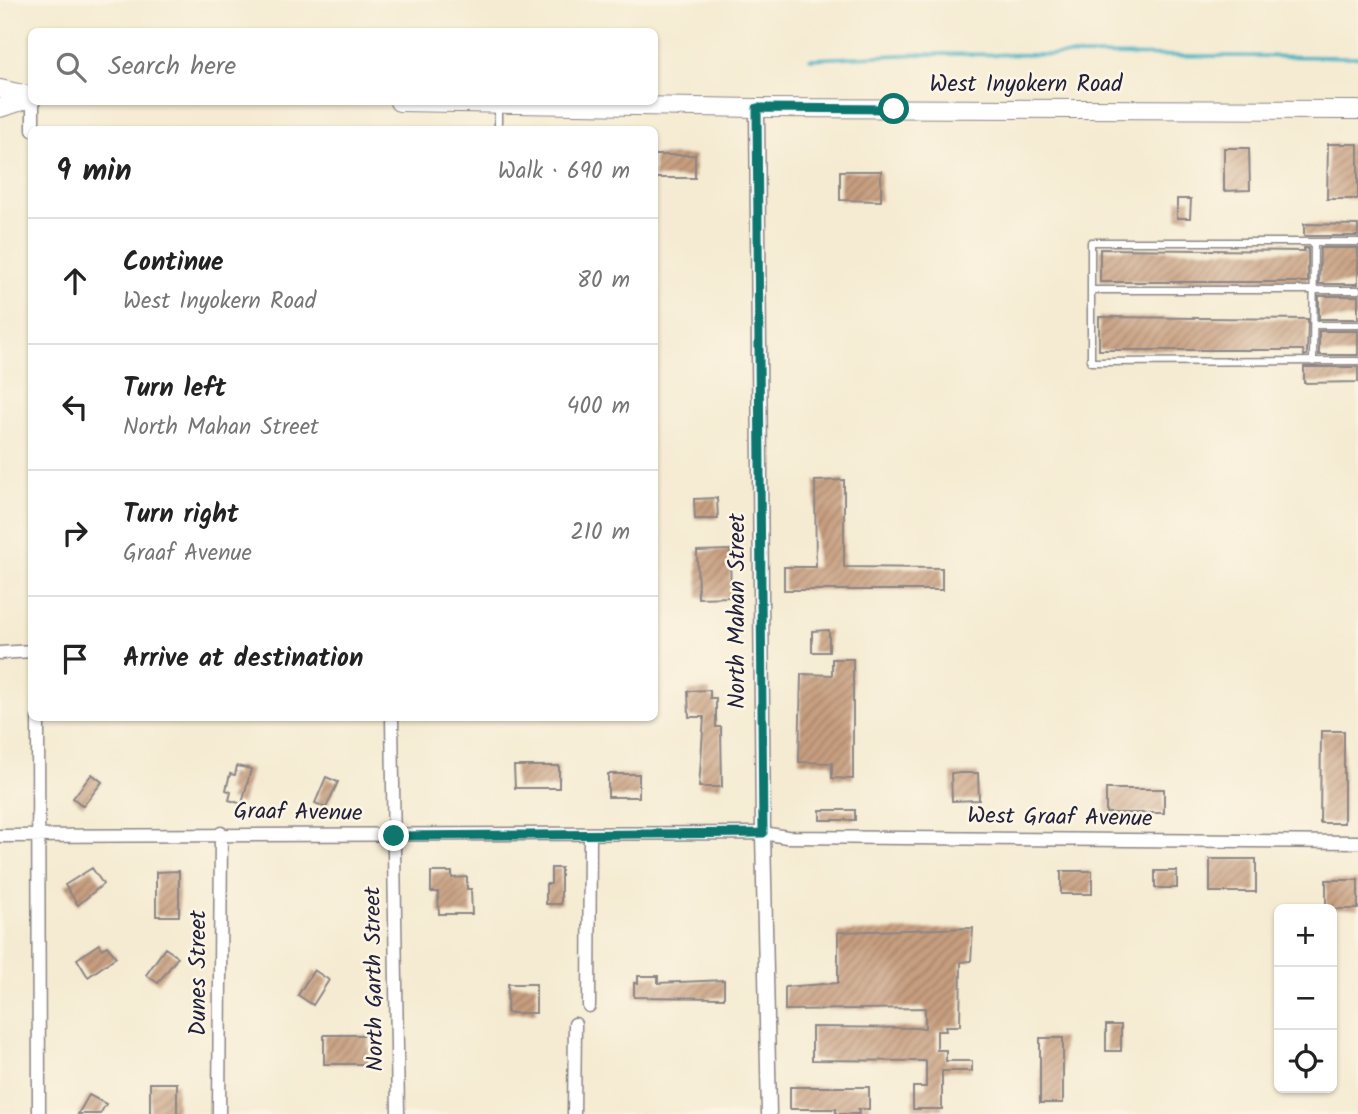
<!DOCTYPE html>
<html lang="en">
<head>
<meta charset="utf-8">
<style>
	:root { --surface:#fff; --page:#f2f2f2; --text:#222; --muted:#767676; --line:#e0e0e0 }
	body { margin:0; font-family:Kalam,sans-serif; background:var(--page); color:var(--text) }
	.controls { position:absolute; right:21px; bottom:21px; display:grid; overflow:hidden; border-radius:10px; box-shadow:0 2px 5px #0004 }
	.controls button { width:63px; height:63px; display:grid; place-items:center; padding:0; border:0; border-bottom:2px solid var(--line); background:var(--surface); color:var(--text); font:35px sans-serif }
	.stop { position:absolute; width:21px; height:21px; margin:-16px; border:5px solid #0f766e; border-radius:50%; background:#fff }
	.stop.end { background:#0f766e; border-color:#fff; box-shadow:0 2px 7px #0008 }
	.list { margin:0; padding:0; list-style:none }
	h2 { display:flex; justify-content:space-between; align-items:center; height:91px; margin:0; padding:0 28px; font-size:30px }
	h2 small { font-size:23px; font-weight:400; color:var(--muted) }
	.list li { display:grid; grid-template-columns:46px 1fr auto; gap:21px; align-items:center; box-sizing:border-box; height:126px; padding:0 28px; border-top:2px solid var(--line) }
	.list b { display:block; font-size:26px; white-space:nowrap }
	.list p { margin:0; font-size:23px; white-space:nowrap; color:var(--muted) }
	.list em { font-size:23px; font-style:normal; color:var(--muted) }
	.icon { flex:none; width:38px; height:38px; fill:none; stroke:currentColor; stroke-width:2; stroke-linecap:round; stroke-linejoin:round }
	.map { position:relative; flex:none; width:1358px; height:1114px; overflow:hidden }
	.search { position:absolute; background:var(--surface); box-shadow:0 2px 5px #0004; left:28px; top:28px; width:630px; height:77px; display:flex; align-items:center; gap:18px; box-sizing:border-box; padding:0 24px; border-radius:10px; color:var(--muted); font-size:26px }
	.panel { position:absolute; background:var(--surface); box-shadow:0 2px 5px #0004; left:28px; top:126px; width:630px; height:595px; border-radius:10px }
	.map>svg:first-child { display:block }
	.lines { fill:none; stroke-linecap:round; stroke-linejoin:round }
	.stream { stroke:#45b0c3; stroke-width:3.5 }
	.building { fill:url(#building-hatch) }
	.service-casing { stroke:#8c8686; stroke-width:9 }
	.minor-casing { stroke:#8c8686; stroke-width:15 }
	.tertiary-casing { stroke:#8c8686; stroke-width:17 }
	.primary-casing { stroke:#8c8686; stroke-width:20 }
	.service { stroke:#fff; stroke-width:6 }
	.minor { stroke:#fff; stroke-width:12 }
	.tertiary { stroke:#fff; stroke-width:14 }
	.primary { stroke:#fff; stroke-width:18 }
	.route { stroke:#0f766e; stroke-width:9 }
	.labels { text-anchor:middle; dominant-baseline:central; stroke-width:5; stroke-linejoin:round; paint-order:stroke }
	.street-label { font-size:23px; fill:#22223b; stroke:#fcf5e5 }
</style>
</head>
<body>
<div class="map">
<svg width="1358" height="1114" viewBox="0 0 1358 1114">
	<defs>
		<pattern id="building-hatch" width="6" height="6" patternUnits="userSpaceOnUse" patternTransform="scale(1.75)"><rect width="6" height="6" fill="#c79e7f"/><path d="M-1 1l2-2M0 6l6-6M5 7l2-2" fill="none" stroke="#a18069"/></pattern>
	</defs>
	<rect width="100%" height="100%" fill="#fcf5e5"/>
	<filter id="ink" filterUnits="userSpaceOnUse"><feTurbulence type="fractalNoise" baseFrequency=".0143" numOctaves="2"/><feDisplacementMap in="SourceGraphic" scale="14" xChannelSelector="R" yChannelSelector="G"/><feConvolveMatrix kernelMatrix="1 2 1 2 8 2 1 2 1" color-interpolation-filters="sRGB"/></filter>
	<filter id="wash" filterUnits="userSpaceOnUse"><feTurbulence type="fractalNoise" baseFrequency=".00686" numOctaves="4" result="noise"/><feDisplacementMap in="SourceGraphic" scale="28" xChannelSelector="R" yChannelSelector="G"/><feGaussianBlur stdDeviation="1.57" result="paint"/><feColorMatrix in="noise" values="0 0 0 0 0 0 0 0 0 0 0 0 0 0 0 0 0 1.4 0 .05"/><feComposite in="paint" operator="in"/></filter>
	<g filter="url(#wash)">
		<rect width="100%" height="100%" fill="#f5ebd2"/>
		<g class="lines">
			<path class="stream" d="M810,59L922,54L1358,57"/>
		</g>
		<g id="blocks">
			<path class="building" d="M1328,144H1358V199H1327Z
				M1224,148H1249L1250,190L1224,191Z
				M654,155H695V178H654Z
				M840,171H881V201L840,200Z
				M1177,199H1191L1190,218H1177Z
				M1304,224L1358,225V236H1304Z
				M1304,248H1308V282H1100V249L1304,251Z
				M1320,248H1358V284H1319Z
				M1319,296H1358V319H1319Z
				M1099,317L1308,319L1307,355L1304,356L1303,350H1099Z
				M1319,331H1358V355H1319Z
				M1304,367H1358V382L1304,383Z
				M844,480V567L942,568V590H784V567H816L815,481Z
				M717,498L718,519H695L694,499Z
				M730,550L731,597L698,598L697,551Z
				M829,630V652H812V631Z
				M832,659H853V779L832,778V763L799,762L801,674L832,675Z
				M710,690V698H716V727H721L722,787H699L704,717H689L688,691Z
				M1321,731H1344V823H1320Z
				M237,766L251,769L242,804L229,800L231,792L226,790L230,774L235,775Z
				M514,766H559V788H515Z
				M951,773H978L979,800L952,801Z
				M92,774L102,782L83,806L73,798Z
				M608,774H639V797H608Z
				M326,777L338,782L326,808L315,803Z
				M1106,789H1164V813H1106Z
				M820,810H855V820H820Z
				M1210,859H1256V892H1210Z
				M92,868L103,884L78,905L65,885Z
				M551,868H561V904H546V884H551Z
				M179,871V916H156V872Z
				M1061,871H1092V894H1061Z
				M1155,871H1177V888H1155Z
				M431,872H452V878L467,877V889H471L472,914H439L438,892H431Z
				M1326,880H1358V909H1326Z
				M973,928L971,961L961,962L960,1026H945L946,1031H937V1050H946V1061H972V1071H942V1109H913V1087H926V1061L812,1060V1027L925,1028V1008L785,1010V987L838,983V932Z
				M99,944L102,949L107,946L116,957L88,977L77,959Z
				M165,948L178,957L158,983L146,975Z
				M314,970L329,980L313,1005L298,995Z
				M638,976H658V983L724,980V998L634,997V983H638Z
				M508,984H536V1013H507Z
				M1106,1025H1121V1051H1106Z
				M324,1035H369V1064H324Z
				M1040,1038H1063V1103H1040Z
				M150,1083H177V1114H150Z
				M790,1087H869V1109H858L859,1114H836V1109H790Z
				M89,1095L106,1104L100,1114H78Z"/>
		</g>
	</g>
	<g filter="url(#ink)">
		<use href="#blocks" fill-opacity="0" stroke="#8c8686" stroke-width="2"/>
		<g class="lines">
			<g class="service-casing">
				<path id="service" d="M498,130V107
					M1358,242H1091V362L1358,361
					M1092,290H1358
					M1314,325H1358
					M1313,362L1314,242"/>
			</g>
			<g class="minor-casing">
				<path id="minor" d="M33,102V130
					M0,653L32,651
					M38,718L39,1114
					M392,718L398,1114
					M0,836L763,833L787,837L1358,842
					M589,1006L590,834
					M219,1114L221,833
					M574,1114L575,1024"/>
			</g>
			<g class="tertiary-casing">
				<path id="tertiary" d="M757,108L763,833L769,1114"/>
			</g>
			<g class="primary-casing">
				<path id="primary" d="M0,89L32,96
					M399,102L757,108L1358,110
					M0,108L32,98"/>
			</g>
			<use href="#service" class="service"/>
			<use href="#minor" class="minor"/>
			<use href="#tertiary" class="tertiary"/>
			<use href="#primary" class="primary"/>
		</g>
	</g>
	<g class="lines" filter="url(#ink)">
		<path class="route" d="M394,836L763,833L757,108L894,109"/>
	</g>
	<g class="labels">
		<g class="street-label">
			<text x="1026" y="85">West Inyokern Road</text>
			<text transform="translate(738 611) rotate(-90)">North Mahan Street</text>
			<text transform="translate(298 813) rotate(1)">Graaf Avenue</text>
			<text transform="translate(1060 818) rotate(1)">West Graaf Avenue</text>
			<text transform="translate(199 973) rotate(-90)">Dunes Street</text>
			<text transform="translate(375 979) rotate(-91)">North Garth Street</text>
		</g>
	</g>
</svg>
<div class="controls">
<button>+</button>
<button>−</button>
<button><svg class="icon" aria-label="locate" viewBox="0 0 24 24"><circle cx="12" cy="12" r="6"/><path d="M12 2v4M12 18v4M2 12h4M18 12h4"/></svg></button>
</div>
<div class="stop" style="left:894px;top:109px"></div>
<div class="stop end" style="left:394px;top:836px"></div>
<div class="search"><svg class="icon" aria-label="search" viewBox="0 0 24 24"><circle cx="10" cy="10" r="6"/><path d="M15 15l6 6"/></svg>Search here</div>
<section class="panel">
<h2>9 min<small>Walk · 690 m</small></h2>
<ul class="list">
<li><svg class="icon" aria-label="ahead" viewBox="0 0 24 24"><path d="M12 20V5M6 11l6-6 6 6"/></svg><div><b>Continue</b><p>West Inyokern Road</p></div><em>80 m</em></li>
<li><svg class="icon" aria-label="left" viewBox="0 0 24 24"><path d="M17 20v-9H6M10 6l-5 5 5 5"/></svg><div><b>Turn left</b><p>North Mahan Street</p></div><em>400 m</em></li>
<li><svg class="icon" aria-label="right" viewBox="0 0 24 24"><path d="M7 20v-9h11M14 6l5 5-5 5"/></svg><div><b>Turn right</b><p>Graaf Avenue</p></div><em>210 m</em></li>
<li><svg class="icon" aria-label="arrive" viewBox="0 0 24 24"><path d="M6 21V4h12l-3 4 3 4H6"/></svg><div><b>Arrive at destination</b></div></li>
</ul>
</section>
</div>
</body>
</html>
